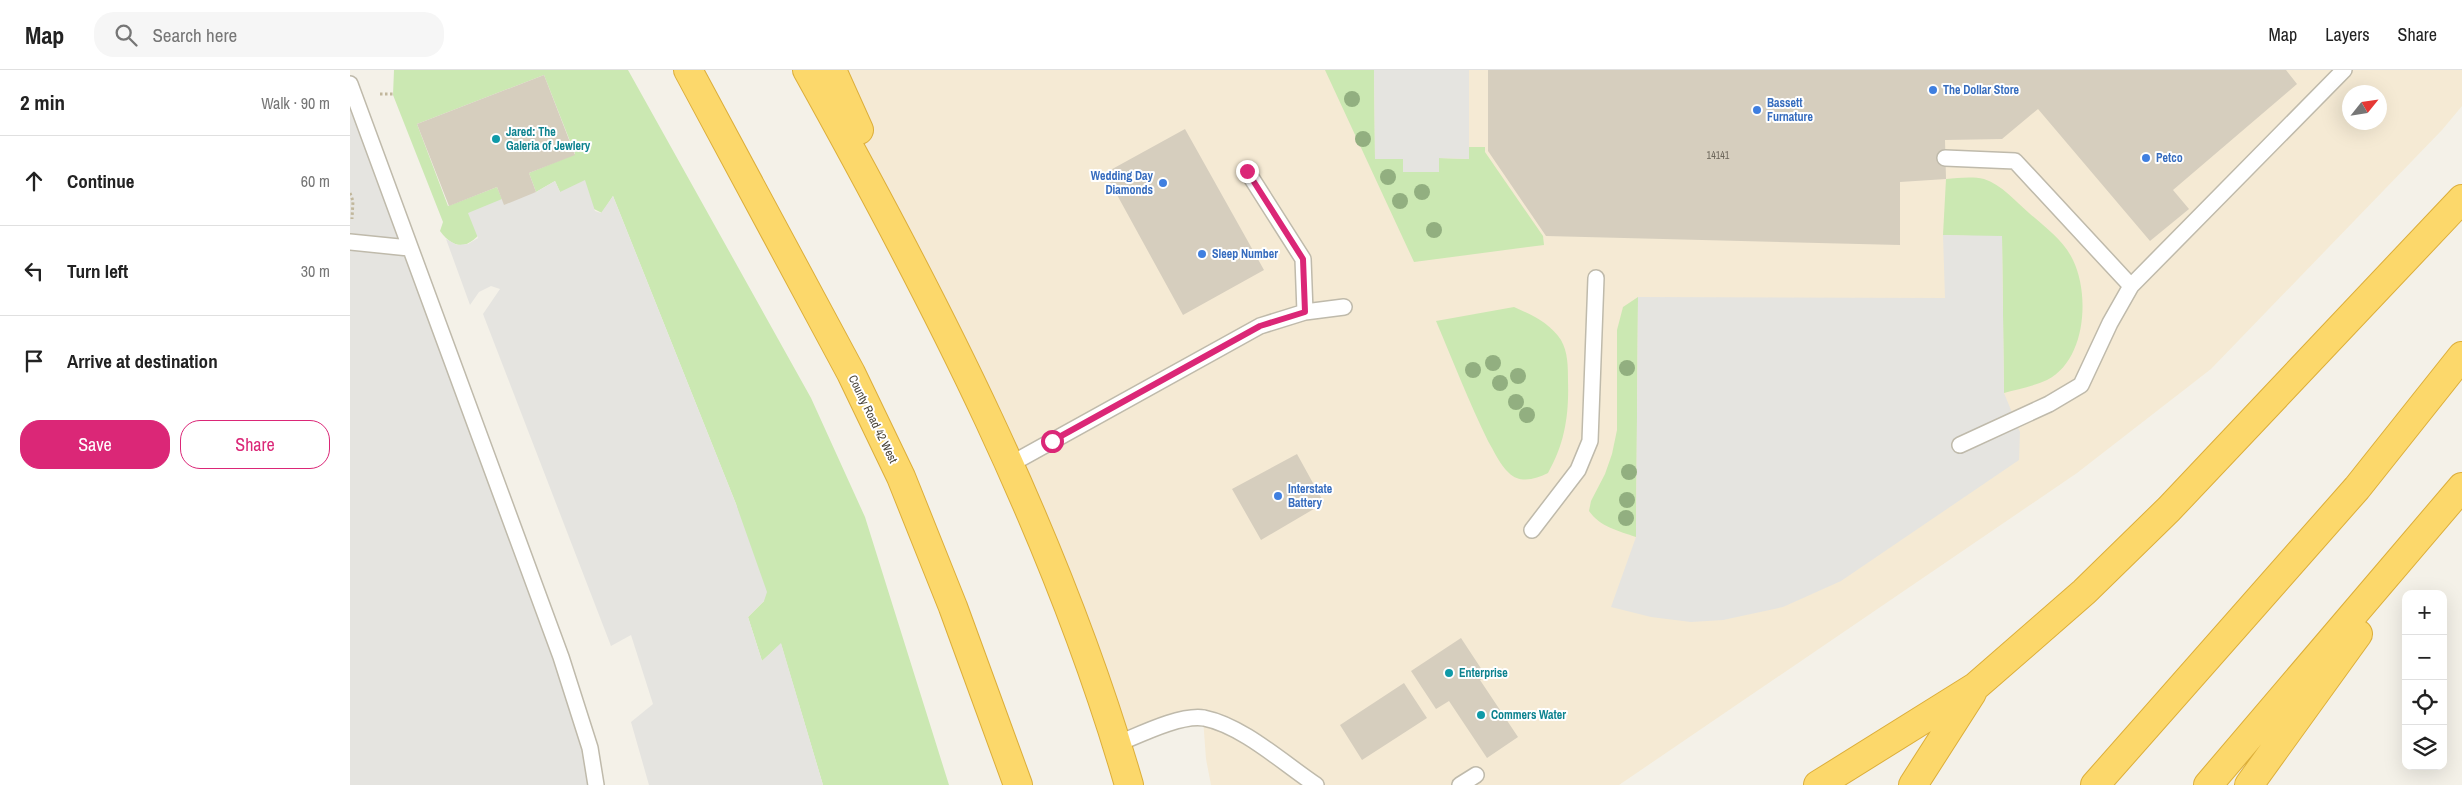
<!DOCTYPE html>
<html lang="en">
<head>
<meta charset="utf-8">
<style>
	:root { --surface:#fff; --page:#f6f6f6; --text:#222; --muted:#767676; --line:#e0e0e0; --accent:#db2777 }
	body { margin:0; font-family:"Archivo Narrow",sans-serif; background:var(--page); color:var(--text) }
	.controls { position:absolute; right:15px; bottom:15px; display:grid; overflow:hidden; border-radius:10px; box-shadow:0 5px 20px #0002 }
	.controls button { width:45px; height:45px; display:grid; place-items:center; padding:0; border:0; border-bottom:1px solid var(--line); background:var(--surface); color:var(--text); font:25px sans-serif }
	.compass { position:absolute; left:1992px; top:15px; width:45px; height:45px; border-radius:50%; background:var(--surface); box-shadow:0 5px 20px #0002; rotate:60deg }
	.stop { position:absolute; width:15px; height:15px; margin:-11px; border:4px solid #db2777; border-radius:50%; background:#fff }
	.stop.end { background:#db2777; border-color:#fff; box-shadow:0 1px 5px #0008 }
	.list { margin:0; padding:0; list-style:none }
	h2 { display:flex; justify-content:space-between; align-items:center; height:65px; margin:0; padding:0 20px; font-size:21px }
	h2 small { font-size:16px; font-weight:400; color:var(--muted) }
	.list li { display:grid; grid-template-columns:32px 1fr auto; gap:15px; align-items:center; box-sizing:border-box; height:90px; padding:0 20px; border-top:1px solid var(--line) }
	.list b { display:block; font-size:19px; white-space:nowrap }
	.list em { font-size:16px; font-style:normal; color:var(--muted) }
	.actions { display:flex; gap:10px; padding:15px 20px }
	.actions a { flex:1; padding:11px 0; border:1px solid var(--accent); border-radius:20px; text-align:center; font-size:18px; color:var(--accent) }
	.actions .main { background:var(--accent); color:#fff }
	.icon { flex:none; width:28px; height:28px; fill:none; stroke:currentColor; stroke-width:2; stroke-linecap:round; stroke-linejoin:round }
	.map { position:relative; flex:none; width:2112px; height:715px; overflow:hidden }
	header { display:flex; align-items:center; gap:30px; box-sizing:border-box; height:70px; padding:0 25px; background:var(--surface); border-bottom:1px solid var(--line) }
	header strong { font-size:24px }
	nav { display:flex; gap:28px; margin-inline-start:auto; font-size:18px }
	.search { width:350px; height:45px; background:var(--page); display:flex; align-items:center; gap:12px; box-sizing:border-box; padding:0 18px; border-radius:20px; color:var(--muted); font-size:19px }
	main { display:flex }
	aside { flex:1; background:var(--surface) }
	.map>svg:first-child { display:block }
	.commercial { fill:#f5ead4; fill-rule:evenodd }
	.green { fill:#cbe8b2 }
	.parking { fill:#e5e4e0 }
	.building { fill:#d6cebe }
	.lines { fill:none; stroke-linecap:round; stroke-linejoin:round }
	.lane-casing { stroke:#bfbaab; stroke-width:18 }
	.highway-casing { stroke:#dcae3a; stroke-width:30 }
	.path { stroke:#c1b79c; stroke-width:3; stroke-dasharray:2.5 2.5; stroke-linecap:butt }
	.lane { stroke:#fff; stroke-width:15 }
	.highway { stroke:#fcd86b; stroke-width:28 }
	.tree { fill:#92af80 }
	.route { stroke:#db2777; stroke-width:6 }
	.shop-dot { fill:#3f7fe0; stroke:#fff; stroke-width:2 }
	.culture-dot { fill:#0f9aa8; stroke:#fff; stroke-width:2 }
	.labels { text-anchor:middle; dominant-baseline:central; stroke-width:4; stroke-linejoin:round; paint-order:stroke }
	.number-label { font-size:10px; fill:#6b6559 }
	.shop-label { font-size:12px; font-weight:bold; fill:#366cbe; stroke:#fff; text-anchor:start }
	.culture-label { font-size:12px; font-weight:bold; fill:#0d838f; stroke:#fff; text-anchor:start }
	.street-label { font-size:12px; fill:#474237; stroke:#fff }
</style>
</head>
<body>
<header>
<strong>Map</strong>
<div class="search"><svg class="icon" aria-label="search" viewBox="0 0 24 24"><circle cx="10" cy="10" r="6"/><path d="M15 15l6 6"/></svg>Search here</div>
<nav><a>Map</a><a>Layers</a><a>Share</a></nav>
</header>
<main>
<aside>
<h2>2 min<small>Walk · 90 m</small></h2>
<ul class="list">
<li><svg class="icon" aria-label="ahead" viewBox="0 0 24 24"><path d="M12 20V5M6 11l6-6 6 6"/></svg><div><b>Continue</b></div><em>60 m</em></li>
<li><svg class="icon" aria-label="left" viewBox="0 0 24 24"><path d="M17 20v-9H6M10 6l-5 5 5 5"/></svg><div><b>Turn left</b></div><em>30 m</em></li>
<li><svg class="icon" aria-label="arrive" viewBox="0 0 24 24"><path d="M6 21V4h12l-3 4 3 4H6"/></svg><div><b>Arrive at destination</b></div></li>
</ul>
<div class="actions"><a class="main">Save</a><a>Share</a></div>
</aside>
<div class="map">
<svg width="2112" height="715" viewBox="0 0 2112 715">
	<rect width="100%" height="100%" fill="#f4f1e8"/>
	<path class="commercial" d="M482,0H2112V36L2092,60L1861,299L1727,403L1269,715H861L856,689L853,648L767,674L595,259ZM2000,22H2030V52H2000Z"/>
	<path class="green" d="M44,0H278L461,328L515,447L599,715H473L431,574L412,591L398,547L414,531L386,434L263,126L252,143L210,122L205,111L186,122L179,103L225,84L194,5L67,54L98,136L147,117L152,129C139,150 118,199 90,161L93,152L43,25Z
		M975,0H1024L1025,89H1053V101L1088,102V88L1119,89V77H1135V82L1193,166L1194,175L1064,192Z
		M1596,109C1608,108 1622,106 1634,109C1651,114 1666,132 1679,143C1695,157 1714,171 1723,190C1740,225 1736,290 1697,310C1684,316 1668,319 1654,323L1652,167L1593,165Z
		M1288,227L1286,467C1269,461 1250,457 1239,441L1241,431L1255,404L1262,384L1267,360V260L1273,237Z
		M1164,237C1182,245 1200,253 1211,270C1218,282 1218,297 1218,311C1219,345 1215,373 1198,403C1186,409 1170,414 1159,403C1150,395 1144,381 1138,371C1119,332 1103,291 1086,251Z"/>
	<path class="parking" d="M1024,0H1119V89L1089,88V102H1053V89H1025Z
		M0,14L140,392L246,715H0Z
		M235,110L245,141L251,143L263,126L386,434L417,522L414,531L398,547L412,591L431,573L473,715H299L281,652L303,634L281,565L261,576L133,244L150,219L141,216L129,222L120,235L96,169L107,175L118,174L128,168L118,143L152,129L186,122L205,111L210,122Z
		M1593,165L1652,166L1654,323L1670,362L1669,390L1491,511L1433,537L1373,550L1341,552L1301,547L1261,537L1286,467L1288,227L1595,228Z"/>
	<path class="building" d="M1138,0H1936L1947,14L1823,120L1839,139L1800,171L1688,39L1652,69L1595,70L1596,109L1550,112V175L1196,166L1138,81Z
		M194,5L225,85L179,103L186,122L154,135L147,117L99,136L67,54Z
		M835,59L914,200L833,245L755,103Z
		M947,384L974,433L911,470L882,419Z
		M1111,568L1136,606L1130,610L1168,667L1137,688L1099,631L1086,639L1061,601Z
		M1054,613L1077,648L1012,690L990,655Z"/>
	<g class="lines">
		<g class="lane-casing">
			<path id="lane" d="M0,14L211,587L240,678L246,715
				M1595,88L1665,91L1781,216
				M897,101L953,189L955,242
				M0,172L59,178
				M1610,375L1699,334L1731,315L1760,253L1781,216L1994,0
				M659,395L910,256L955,242L994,237
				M1182,460L1228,400L1240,371L1246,208
				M767,674C789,665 831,644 854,648C893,656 933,693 966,715
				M1110,715L1126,705"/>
		</g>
		<g class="highway-casing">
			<path id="highway" d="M338,0L501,303L551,407L603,537L668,715
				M457,0C584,228 706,463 779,715
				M482,0L509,60
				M1468,715L1625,617L1734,522L1819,439L2112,129
				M1563,715L1622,623
				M1745,715L2007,418L2112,286
				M1858,715L2112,417
				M1899,715L2008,564"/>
		</g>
		<path class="path" d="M30,24H43
			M0,123L3,131L2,149"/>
		<use href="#lane" class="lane"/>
		<use href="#highway" class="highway"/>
	</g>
	<g class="tree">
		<circle cx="1002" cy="29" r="8"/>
		<circle cx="1013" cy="69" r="8"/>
		<circle cx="1038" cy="107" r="8"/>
		<circle cx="1072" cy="122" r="8"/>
		<circle cx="1050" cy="131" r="8"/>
		<circle cx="1084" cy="160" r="8"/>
		<circle cx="1143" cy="293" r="8"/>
		<circle cx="1277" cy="298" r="8"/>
		<circle cx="1123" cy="300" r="8"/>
		<circle cx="1168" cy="306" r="8"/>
		<circle cx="1150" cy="313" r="8"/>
		<circle cx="1166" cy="332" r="8"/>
		<circle cx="1177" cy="345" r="8"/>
		<circle cx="1279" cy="402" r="8"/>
		<circle cx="1277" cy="430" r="8"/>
		<circle cx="1276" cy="448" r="8"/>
	</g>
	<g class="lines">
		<path class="route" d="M702,371L910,256L955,242L953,189L897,101"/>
	</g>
	<g class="shop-dot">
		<circle cx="1583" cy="20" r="5"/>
		<circle cx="1407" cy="40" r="5"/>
		<circle cx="1796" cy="88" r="5"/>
		<circle cx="813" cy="113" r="5"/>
		<circle cx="852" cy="184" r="5"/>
		<circle cx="928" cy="426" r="5"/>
	</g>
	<g class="culture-dot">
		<circle cx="146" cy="69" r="5"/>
		<circle cx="1099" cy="603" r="5"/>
		<circle cx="1131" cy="645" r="5"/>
	</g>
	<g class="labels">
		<g class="number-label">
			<text x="1368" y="85">14141</text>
		</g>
		<g class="shop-label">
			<text x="1593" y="20">The Dollar Store</text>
			<text x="1417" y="33">Bassett<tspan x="1417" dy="14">Furnature</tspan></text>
			<text x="1806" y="88">Petco</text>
			<text x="803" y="106" text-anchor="end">Wedding Day<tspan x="803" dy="14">Diamonds</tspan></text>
			<text x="862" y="184">Sleep Number</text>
			<text x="938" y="419">Interstate<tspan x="938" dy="14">Battery</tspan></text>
		</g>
		<g class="culture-label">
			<text x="156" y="62">Jared: The<tspan x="156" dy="14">Galeria of Jewlery</tspan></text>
			<text x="1109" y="603">Enterprise</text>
			<text x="1141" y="645">Commers Water</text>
		</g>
		<g class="street-label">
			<text transform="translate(523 349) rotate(64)">County Road 42 West</text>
		</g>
	</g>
</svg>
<div class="controls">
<button>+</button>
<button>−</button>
<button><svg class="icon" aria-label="locate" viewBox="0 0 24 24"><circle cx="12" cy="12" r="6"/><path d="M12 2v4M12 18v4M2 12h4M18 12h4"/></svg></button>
<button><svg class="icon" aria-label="layers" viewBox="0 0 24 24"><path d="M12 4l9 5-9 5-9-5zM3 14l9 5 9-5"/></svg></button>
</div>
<svg class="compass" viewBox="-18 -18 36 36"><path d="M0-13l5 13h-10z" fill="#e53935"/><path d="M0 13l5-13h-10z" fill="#767676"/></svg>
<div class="stop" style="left:702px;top:371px"></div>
<div class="stop end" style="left:897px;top:101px"></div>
</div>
</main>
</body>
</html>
